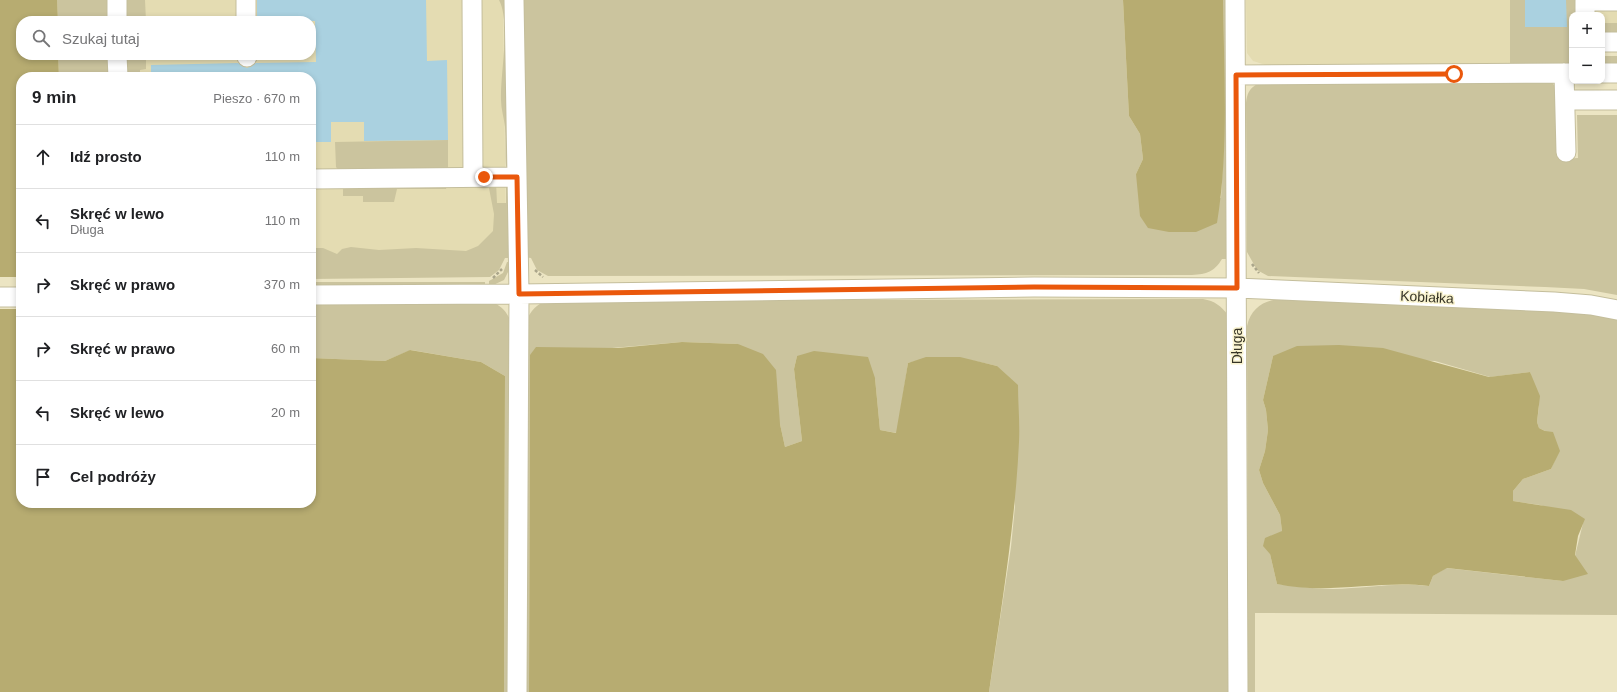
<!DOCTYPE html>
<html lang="pl">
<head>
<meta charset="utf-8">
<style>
	:root { --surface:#fff; --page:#f6f6f6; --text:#202124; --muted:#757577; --line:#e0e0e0 }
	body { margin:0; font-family:Helvetica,sans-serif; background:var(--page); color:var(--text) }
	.controls { position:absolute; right:12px; top:12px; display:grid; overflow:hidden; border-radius:8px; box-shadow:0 2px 6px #0003 }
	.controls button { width:36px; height:36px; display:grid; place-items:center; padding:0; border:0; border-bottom:1px solid var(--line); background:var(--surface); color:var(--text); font:20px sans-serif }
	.stop { position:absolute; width:12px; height:12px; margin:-9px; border:3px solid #ea580c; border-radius:50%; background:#fff }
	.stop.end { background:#ea580c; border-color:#fff; box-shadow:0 1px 4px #0008 }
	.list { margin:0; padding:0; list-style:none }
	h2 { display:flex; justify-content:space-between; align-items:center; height:52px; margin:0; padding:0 16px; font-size:17px }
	h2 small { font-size:13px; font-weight:400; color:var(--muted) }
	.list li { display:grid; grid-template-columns:26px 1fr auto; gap:12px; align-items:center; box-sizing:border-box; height:64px; padding:0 16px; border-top:1px solid var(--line) }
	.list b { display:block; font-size:15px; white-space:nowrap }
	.list p { margin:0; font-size:13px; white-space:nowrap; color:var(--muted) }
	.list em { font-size:13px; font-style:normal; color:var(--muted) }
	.icon { flex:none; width:22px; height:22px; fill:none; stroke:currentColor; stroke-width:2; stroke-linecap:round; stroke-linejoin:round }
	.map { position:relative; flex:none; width:1617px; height:692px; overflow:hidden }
	.search { position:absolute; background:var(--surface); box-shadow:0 2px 6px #0003; left:16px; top:16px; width:300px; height:44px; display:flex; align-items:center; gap:10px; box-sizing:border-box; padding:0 14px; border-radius:16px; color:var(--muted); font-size:15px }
	.panel { position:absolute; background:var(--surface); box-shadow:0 2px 6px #0003; left:16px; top:72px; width:300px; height:436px; border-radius:16px }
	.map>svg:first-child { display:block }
	.built { fill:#e4dcb2 }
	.green { fill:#cbc49e; fill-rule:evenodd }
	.forest { fill:#b7ac71 }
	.building { fill:#aad1e0 }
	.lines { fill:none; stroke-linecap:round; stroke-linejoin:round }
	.minor-casing { stroke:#c4be9c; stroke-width:21 }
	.path { stroke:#aba68b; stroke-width:2.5; stroke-dasharray:3 2; stroke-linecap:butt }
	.minor { stroke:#fff; stroke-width:19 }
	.route { stroke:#ea580c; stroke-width:5 }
	.labels { text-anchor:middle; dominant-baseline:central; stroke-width:3; stroke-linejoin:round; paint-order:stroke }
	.street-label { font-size:14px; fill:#373527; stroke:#f9f3cf }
</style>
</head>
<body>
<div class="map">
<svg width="1617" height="692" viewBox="0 0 1617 692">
	<rect width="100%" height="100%" fill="#ece5c3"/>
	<path class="built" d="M57,0H503L506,232L479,265L311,266V77H59L58,55H311V21H58Z
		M1246,0H1617V52H1602V15H1572L1510,52V67L1266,68V65L1253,61L1247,53Z"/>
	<path class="green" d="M57,0H113L112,21H58Z
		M124,0H145L146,21H121Z
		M499,0H509L511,161L506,167C505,153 506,140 505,127C504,118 501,109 501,100C500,73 511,23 499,0Z
		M520,0H1123L1129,116L1140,134L1143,159L1136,174L1221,198L1224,137L1223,0H1229L1230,259H1222C1214,272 1207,274 1192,275L548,276L537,270L531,258L524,257Z
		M1510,0H1525V27H1541V23L1566,27V0H1578V15H1572V65L1510,67Z
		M1602,23H1617V37H1602Z
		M58,55H113V77H59Z
		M122,55H146V69L140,70V77H122Z
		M1602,56H1617V68L1602,66Z
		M1551,81L1557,89L1559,159L1578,158L1577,115H1617V295L1584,289L1545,287L1268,276L1257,270L1247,252L1246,103C1247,94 1249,89 1257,84Z
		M448,140V173H341L336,167L335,142Z
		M496,182L497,203H506V186L510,190L513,258H505L499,270L490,277L311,279V248H323L337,254L342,249L351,247L379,250L416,248L466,251L478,246L493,231L494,214L488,183Z
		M447,183L446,189H397L394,202H363V196H343V185Z
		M507,262H513L504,280L489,287V281L503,273Z
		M311,282H485V287L311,288Z
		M1203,299C1215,301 1221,306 1228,315L1232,692H989L1011,547L1015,506L997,366C964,358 941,353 908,363L897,433L880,430L875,378L797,356L794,369L802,441L785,447L780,424L738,344L682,342L530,355L529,692H523L525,323C531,311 536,303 549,301Z
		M1279,299L1566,311L1617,318V615L1255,613V692H1248L1247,326C1251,309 1262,301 1279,299ZM1273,356L1435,361L1490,377L1530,372L1539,406L1537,422L1539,428L1545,431L1555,460L1551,469L1523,479L1513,491V501L1540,505L1584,519L1575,556L1563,581L1446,568L1433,576L1429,586C1397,582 1365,588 1333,589C1315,589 1296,586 1277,584L1270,554L1282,531L1280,515L1263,483L1259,470L1265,451L1268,430L1266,410L1263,400Z
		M311,302L494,303C505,308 508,315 513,326L512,692H504L505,376L481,362L411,350L385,361L311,358Z"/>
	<path class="forest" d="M0,0H57L58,21H21V55H58L59,77H21V277H0Z
		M1123,0H1223C1224,74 1229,150 1217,223L1196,232H1169L1148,228L1140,216L1136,174L1143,159L1140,134L1129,116Z
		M0,309H21V503H311V358L385,361L410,350L481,362L505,376L504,692H0Z
		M682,342L738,344L763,354L776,370L780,424L785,447L802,441L794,369L797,356L814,351L868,357L875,378L880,430L896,433L908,363L926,357H960L997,366L1018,385C1018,404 1020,423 1019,442C1015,526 1001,609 989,692H529L530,355L536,347L618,348Z
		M1339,345L1383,348L1489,377L1530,372L1540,396L1537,422L1539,428L1545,431L1553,432L1560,451L1551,469L1523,479L1513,491V501L1571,510L1585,519L1578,536L1575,555L1588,574L1563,581L1447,568L1433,576L1429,586C1379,580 1328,595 1277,584L1270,554L1263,546L1265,538L1282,531L1280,515L1263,483L1259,470L1265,451L1268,430L1266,410L1263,400L1273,356L1297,346Z"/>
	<path class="building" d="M257,0H426L427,61L447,60L448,140L364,141V122H331V142H311V77H151V65L238,63L247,68L256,63L316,62L315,21H257Z
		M1525,0H1566L1567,27H1525Z"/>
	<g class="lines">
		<g class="minor-casing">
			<path id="minor" d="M246,0V21
				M472,0L473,177
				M514,0L519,294L517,692
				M1235,0L1238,692
				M1585,15V1H1617
				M117,21V0
				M1602,42H1617
				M117,55L118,77
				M247,55V57
				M1564,73L1566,152
				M1602,73H1617
				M1236,75L1572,73
				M1565,100H1617
				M311,179L517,177
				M311,295L519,294L1034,287L1237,288L1554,302L1591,305L1617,310
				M0,297H21"/>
		</g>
		<path class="path" d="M1252,264L1259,273
			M535,270L543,277
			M493,278L502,269"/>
		<use href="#minor" class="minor"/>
	</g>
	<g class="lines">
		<path class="route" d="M484,177H517L519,294L1034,287L1237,288L1236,75L1454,74"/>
	</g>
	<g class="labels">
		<g class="street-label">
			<text transform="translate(1427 297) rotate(3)">Kobiałka</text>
			<text transform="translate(1237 346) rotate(-90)">Długa</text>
		</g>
	</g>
</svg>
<div class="controls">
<button>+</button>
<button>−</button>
</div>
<div class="stop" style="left:1454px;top:74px"></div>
<div class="stop end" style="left:484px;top:177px"></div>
<div class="search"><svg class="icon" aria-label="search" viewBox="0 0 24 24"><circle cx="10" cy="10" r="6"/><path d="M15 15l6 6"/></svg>Szukaj tutaj</div>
<section class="panel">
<h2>9 min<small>Pieszo · 670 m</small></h2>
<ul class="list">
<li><svg class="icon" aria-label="ahead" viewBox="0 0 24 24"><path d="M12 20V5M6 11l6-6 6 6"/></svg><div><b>Idź prosto</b></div><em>110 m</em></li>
<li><svg class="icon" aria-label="left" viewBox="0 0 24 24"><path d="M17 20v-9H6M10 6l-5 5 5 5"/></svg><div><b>Skręć w lewo</b><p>Długa</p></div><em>110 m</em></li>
<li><svg class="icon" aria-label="right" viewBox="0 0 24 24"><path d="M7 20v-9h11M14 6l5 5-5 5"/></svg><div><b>Skręć w prawo</b></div><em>370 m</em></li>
<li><svg class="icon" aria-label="right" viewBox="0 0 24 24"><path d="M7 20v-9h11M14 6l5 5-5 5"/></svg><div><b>Skręć w prawo</b></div><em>60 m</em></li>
<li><svg class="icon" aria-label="left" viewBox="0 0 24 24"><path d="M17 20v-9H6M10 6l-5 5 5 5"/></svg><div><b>Skręć w lewo</b></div><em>20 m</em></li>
<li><svg class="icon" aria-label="arrive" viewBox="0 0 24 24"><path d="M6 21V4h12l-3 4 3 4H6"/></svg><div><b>Cel podróży</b></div></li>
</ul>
</section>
</div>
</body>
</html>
